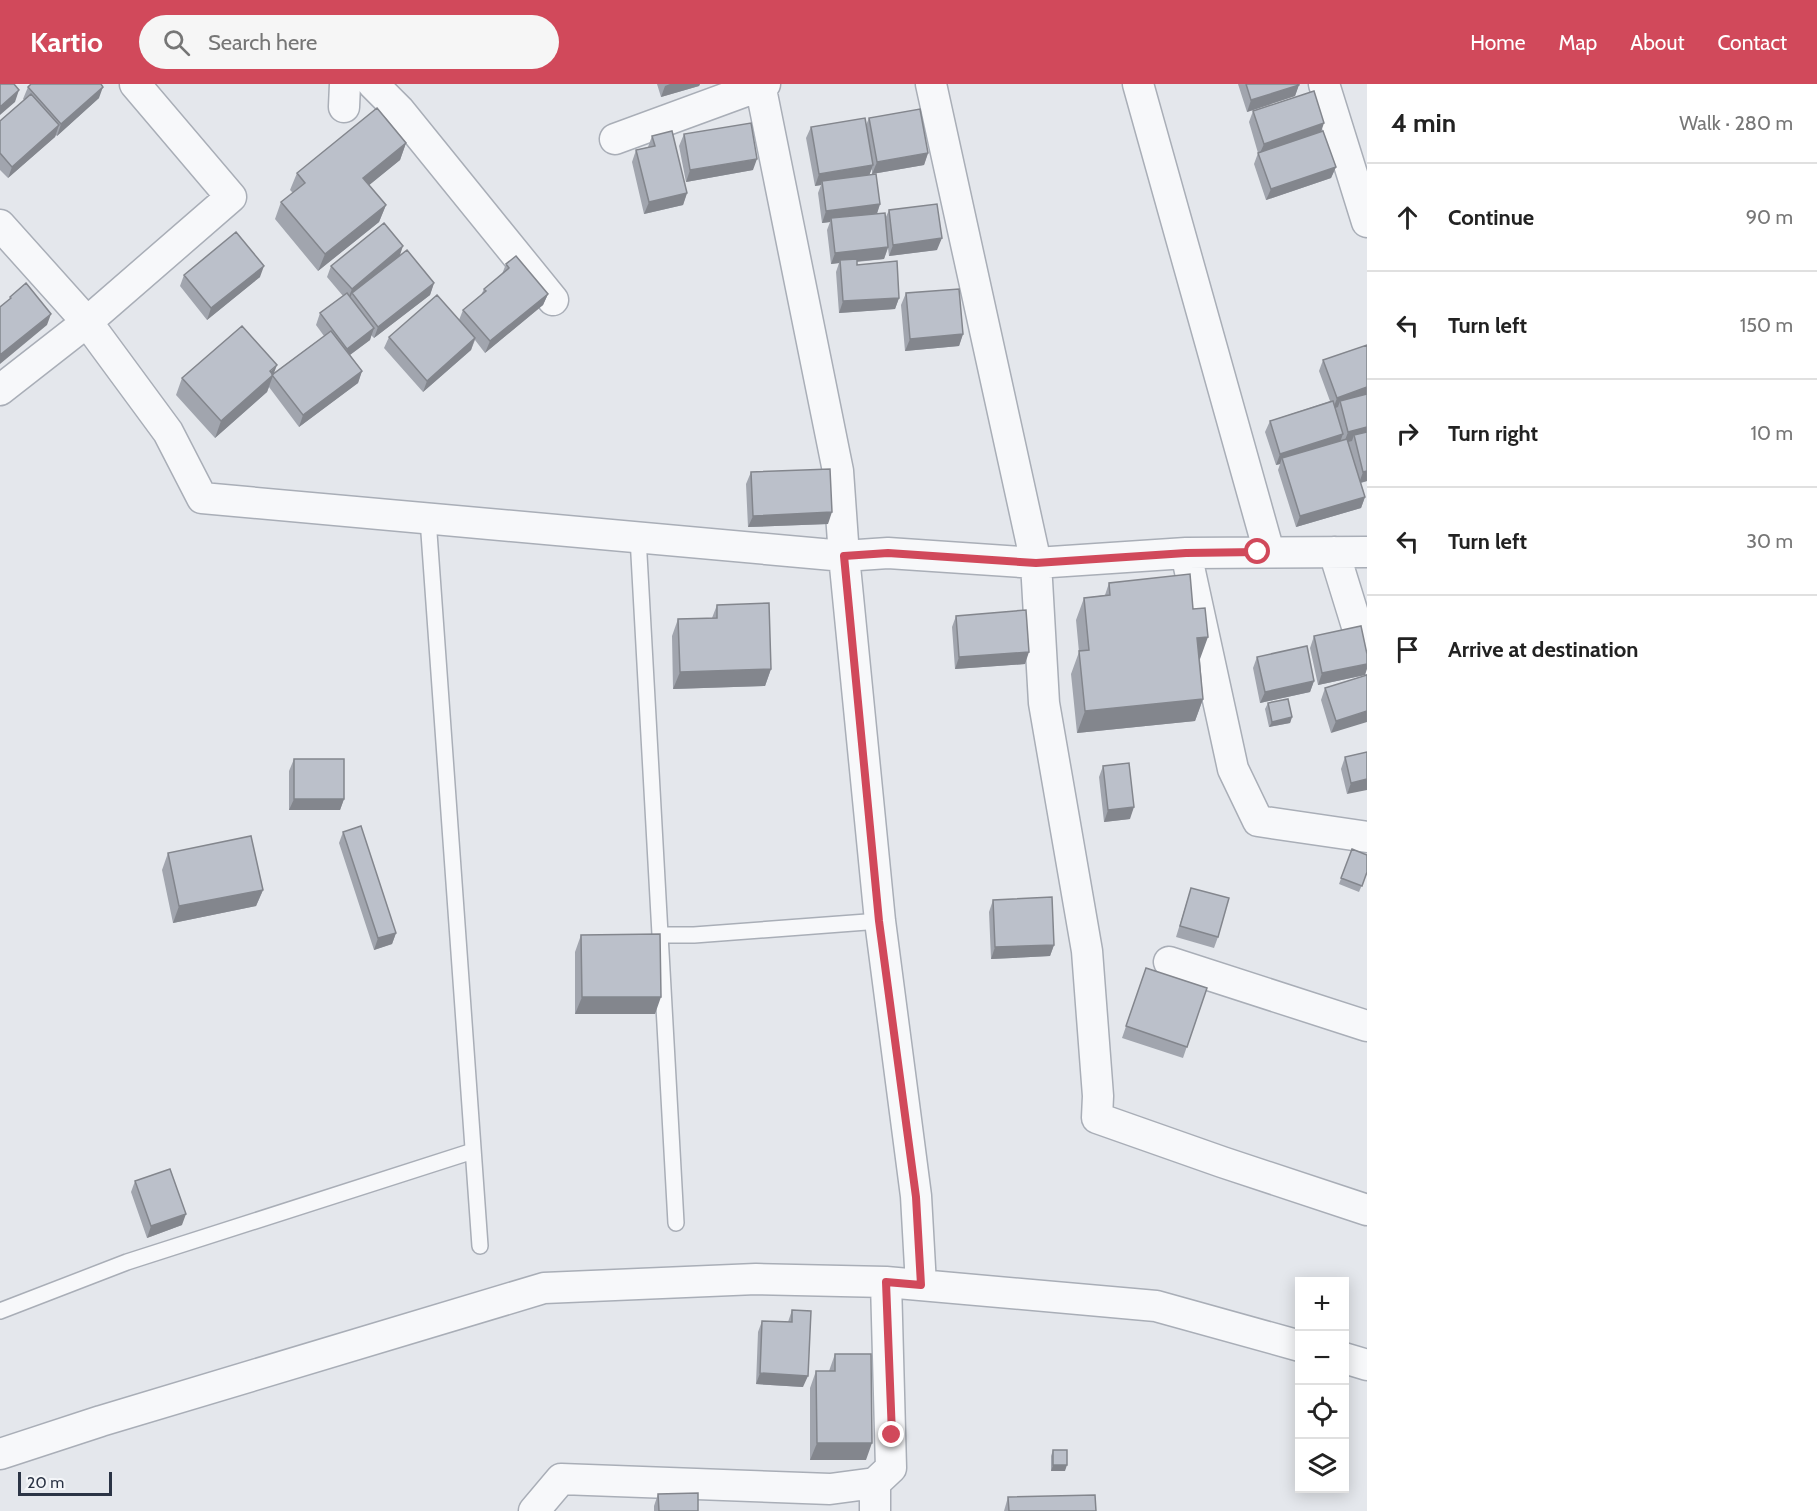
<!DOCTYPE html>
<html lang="en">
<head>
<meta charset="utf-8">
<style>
	:root { --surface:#fff; --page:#f6f6f6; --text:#222; --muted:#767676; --line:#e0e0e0; --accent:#d1495b }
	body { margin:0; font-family:Cabin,sans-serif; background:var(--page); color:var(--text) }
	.controls { position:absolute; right:18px; bottom:18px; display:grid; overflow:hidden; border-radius:0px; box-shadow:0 3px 15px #0003 }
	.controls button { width:54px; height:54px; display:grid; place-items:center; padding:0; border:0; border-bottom:2px solid var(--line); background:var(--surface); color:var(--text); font:30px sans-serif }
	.scale { position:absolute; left:18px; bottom:15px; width:94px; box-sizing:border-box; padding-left:6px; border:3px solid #2b3445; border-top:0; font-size:16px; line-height:21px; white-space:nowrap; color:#2b3445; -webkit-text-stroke:4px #f4f6f9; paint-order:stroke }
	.stop { position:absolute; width:18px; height:18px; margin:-14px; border:4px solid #d1495b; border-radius:50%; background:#fff }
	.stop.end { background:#d1495b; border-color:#fff; box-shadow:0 2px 6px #0008 }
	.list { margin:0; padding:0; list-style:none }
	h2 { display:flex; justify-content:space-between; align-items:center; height:78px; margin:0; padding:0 24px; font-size:26px }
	h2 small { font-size:20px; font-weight:400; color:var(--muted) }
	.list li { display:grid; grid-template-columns:39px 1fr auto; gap:18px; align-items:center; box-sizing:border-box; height:108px; padding:0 24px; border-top:2px solid var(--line) }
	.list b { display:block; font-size:22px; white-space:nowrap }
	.list em { font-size:20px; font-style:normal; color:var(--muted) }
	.icon { flex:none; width:33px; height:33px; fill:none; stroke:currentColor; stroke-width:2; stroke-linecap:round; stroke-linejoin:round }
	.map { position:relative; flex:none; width:1367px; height:1427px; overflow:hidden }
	header { display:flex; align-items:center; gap:36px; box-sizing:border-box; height:84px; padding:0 30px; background:var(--accent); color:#fff }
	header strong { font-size:28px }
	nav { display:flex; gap:33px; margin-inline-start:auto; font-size:21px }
	.search { width:420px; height:54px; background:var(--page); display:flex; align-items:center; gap:15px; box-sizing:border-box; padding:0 21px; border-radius:33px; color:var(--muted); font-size:22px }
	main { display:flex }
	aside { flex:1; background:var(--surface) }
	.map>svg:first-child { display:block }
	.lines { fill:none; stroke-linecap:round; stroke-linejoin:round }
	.lane-casing { stroke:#a9aeb7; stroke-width:18 }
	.street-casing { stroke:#a9aeb7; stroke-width:33 }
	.lane { stroke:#f7f8fa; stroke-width:15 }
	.street { stroke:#f7f8fa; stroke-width:30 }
	.wall { fill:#a1a5ae }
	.shaded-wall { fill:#83868d }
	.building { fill:#bbc0ca; stroke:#83868d; stroke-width:1.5 }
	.route { stroke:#d1495b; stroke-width:8 }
</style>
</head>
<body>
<header>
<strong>Kartio</strong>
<div class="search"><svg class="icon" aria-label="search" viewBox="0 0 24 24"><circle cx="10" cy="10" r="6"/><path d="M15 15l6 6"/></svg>Search here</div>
<nav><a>Home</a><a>Map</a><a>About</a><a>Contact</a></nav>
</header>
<main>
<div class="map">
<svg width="1367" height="1427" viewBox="0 0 1367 1427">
	<rect width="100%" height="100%" fill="#e4e7ec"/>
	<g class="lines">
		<g class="lane-casing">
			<path id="lane" d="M428,435L480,1162
				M638,453L676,1139
				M660,851H694L880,837
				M0,1227L127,1178L473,1067"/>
		</g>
		<g class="street-casing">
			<path id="street" d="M373,0L399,26L553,216
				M760,0L838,387L844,472L880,837L916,1112L921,1201
				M931,0L1036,479L1044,619L1087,867L1098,1012L1097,1034L1222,1078L1367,1126
				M1138,0L1269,468
				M1324,0L1367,138
				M344,23L345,0
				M615,55L765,0
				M0,141L87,238L168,348L202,414L844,472L888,469L1036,479L1186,469L1367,468
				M0,306L87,238L231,113L135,0
				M1334,468L1367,575
				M1186,469L1233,685L1258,737L1367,753
				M1169,878L1367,942
				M1344,1274L1367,1281
				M0,1370L101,1337L544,1204L756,1195L886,1198L1156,1222L1300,1262
				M875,1399V1427
				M534,1427L561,1395L830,1405L875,1399L891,1384L886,1198"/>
		</g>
		<use href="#lane" class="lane"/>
		<use href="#street" class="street"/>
	</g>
	<path class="wall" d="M657,0H700L699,2L661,13Z
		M1238,0H1299L1295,12L1247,28Z
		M28,3L99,14L57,52L56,51L55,53L8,94L0,86V37L24,16L23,15Z
		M1253,27L1321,48L1336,83L1331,94L1266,116L1254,80L1258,69L1249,38Z
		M869,34L928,69L924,81L872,90V85L869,91L880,120L877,130L885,135L889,126L937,166L889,172L888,164L884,175L857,178V181L899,214L895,225L839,229L836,188L839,179L831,180L827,146L830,138L822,139L818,109L821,101L815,102L806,54L811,43L866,41Z
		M684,50L753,86L686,98L679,62Z
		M652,52L687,109L683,121L644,130L632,78L636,66L648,63Z
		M406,59L400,76L369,101L386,121L379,138L318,187L275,135L281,118L293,109L290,106L297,89Z
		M400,172L434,199L430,211L374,254L371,251L370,256L350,271L362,287L358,299L299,343L269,303L267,308L215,354L176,311L182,294L274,289L324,252L316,241L320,229L343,212L327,193L331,182Z
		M506,180L548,210L543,221L485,269L475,256L471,266L423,308L384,264L389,253L459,236L463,226L481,211L484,205L502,190Z
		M184,191L260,193L207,236L180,202Z
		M906,209L963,250L959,262L905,267L901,221Z
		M1367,261V397L1361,399L1365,413L1361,424L1296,443L1278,386L1280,380L1276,381L1265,348L1270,337L1330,317L1319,287L1323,276Z
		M751,388L828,440L748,443L746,400Z
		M1109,499L1193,525L1200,575L1203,615L1195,637L1077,649L1071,590L1079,568L1076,536L1084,514L1105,511Z
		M717,521L771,585L765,602L673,605L672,552L678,535L712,534Z
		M956,532L1025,580L955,585L952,543Z
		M1314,552L1365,591L1318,601L1310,564Z
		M1257,573L1314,597L1310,608L1260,619L1253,584Z
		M1367,591L1331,649L1321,616L1325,604Z
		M1268,619L1292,633L1290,639L1269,643L1265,625Z
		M1367,668L1347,710L1341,685L1345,673Z
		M294,675L344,715L340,726H289V687Z
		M1103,682L1130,735L1104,738L1099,693Z
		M343,748L396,849L392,860L374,866L339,759Z
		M1352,765L1367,789L1359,808L1339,800Z
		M168,769L263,806L256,822L173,839L162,786Z
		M1191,804L1218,853L1214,864L1176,853Z
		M993,816L1054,861L1050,872L991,875L989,828Z
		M581,851L655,930H575V868Z
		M1146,884L1207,904L1183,974L1122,954Z
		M135,1097L182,1141L147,1154L131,1108Z
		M792,1226L803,1303L756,1300L758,1248L762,1237L788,1238Z
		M835,1270L866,1376H810V1304L816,1287H829Z
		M1053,1366L1065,1387H1051V1372Z
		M658,1410L698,1427H654V1422Z
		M1008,1413L1096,1427H1004Z"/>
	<path class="shaded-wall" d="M670,0H700L699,2L661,13L665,2Z
		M1299,1L1295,12L1247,28L1251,16Z
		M103,3L99,14L57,52L61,40Z
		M19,6L15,18L0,31V23Z
		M1324,39L1320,51L1259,71L1264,60Z
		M59,41L55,53L8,94L12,83Z
		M406,59L400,76L357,111L363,94Z
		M928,69L924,81L872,90L877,78Z
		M757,75L753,86L686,98L690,86Z
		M873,81L869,92L822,97L821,101L815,102L819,90Z
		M1336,83L1331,94L1266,116L1271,105Z
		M687,109L683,121L644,130L649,118Z
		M880,120L876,132L831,134L830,138L822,139L826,127Z
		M386,121L379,138L318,187L325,170Z
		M942,154L937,166L889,172L893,161Z
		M403,162L399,174L352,209L350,215L347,217L352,205Z
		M888,163L884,175L840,179V176L839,179L831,180L835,169Z
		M264,182L260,193L207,236L211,224Z
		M434,199L430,211L374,254L378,243Z
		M548,210L543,221L485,269L490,257Z
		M899,214L895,225L839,229L843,217Z
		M51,230L47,241L0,280V271Z
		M374,244L370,256L343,276L347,265Z
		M963,250L959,262L905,267L910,255Z
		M475,254L471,266L423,308L427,297Z
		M277,281L267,308L215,354L221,337Z
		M362,287L358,299L299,343L303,331Z
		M1367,303V313L1340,317L1338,323L1333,325L1337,314Z
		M1367,343V353L1354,351L1352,357L1344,359L1348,348Z
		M1343,350L1339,361L1282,374L1280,380L1276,381L1280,370Z
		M1367,387V397L1359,399L1363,388Z
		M1365,413L1361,424L1296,443L1300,432Z
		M832,428L828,440L748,443L753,432Z
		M1208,553L1200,575L1189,576L1197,554Z
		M1029,568L1025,580L955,585L959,573Z
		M1367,580V585L1365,591L1318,601L1322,589Z
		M771,585L765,602L673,605L680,588Z
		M1314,597L1310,608L1260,619L1265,608Z
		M1203,615L1195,637L1077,649L1085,627Z
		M1367,627V638L1331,649L1336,637Z
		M1292,633L1290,639L1269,643L1272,638Z
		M1367,695V706L1347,710L1351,699Z
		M294,715H344L340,726H289Z
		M1134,723L1130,735L1104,738L1108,726Z
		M263,806L256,822L173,839L179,822Z
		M396,849L392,860L374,866L378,854Z
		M1054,861L1050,872L991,875L995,863Z
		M582,913H661L655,930H575Z
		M186,1130L182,1141L147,1154L151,1142Z
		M760,1289L808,1292L803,1303L756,1300Z
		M817,1359H872L866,1376H810Z
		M1053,1381H1067L1065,1387H1051Z"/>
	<path class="building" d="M0,0H14L19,6L0,23Z
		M31,0H101L103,3L61,40L28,3Z
		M1246,0H1299V1L1251,16Z
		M1314,7L1324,39L1264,60L1253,27Z
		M31,10L59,41L12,83L0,69V37Z
		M377,24L406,59L363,94L386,121L325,170L281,118L305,99L297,89Z
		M920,25L928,69L877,78L869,34Z
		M865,34L873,81L819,90L811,43Z
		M751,39L757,75L690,86L684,50Z
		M672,47L687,109L649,118L636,66L655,62L652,52Z
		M1323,47L1336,83L1271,105L1258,69Z
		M876,90L880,120L826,127L822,97Z
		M937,120L942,154L893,161L889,126Z
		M885,129L888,163L835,169L831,134Z
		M384,139L403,162L352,205L331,182Z
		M236,148L264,182L211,224L184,191Z
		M407,166L434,199L378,243L352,209Z
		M516,172L548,210L490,257L463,226L486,207L484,205L509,184L506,180Z
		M857,175V181L897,177L899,214L843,217L840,176Z
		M26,199L51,230L0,271V223L11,214L10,213Z
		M959,205L963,250L910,255L906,209Z
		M347,209L374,244L347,265L320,229Z
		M437,211L475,254L427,297L389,253Z
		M242,242L277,281L270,287L273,291L221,337L182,294Z
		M331,247L362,287L303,331L272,291Z
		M1367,261V303L1337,314L1323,276Z
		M1367,310V343L1348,348L1340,317Z
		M1333,317L1343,350L1280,370L1270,337Z
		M1367,348V387L1363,388L1354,351Z
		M1347,355L1365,413L1300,432L1282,374Z
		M830,385L832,428L753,432L751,388Z
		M1190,490L1193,525L1205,524L1208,553L1197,554L1203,615L1085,627L1079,567L1089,566L1084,514L1110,511L1109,499Z
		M769,519L771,585L680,588L678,535L717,534V521Z
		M1026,526L1029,568L959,573L956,532Z
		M1361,542L1367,570V580L1322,589L1314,552Z
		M1307,562L1314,597L1265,608L1257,573Z
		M1367,591V627L1336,637L1325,604Z
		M1288,615L1292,633L1272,638L1268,619Z
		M1367,668V695L1351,699L1345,673Z
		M294,675H344V715H294Z
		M1129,679L1134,723L1108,726L1103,682Z
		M361,742L396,849L378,854L343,748Z
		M251,752L263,806L179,822L168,769Z
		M1352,765L1367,771V788L1362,802L1341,794Z
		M1191,804L1229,814L1218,853L1180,842Z
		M1052,813L1054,861L995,863L993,816Z
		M660,850L661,913H582L581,851Z
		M1146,884L1207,904L1187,963L1126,942Z
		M170,1085L186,1130L151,1142L135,1097Z
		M792,1226L811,1227L808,1292L760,1289L762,1237L792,1238Z
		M835,1270H871L872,1359H817L816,1287H835Z
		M1053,1366H1067V1381H1053Z
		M698,1409V1427H659L658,1410Z
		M1095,1411L1096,1427H1009L1008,1413Z"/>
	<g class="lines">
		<path class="route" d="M892,1351L886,1198L921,1201L916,1113L879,837L844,472L888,469L1036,479L1186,469L1258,468"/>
	</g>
</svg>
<div class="controls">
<button>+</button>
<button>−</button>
<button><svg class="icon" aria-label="locate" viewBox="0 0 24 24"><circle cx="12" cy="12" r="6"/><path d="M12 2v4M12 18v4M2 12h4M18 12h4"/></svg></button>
<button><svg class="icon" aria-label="layers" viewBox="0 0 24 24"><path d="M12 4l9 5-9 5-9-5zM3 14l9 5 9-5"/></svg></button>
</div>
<div class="scale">20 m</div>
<div class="stop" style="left:1258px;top:468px"></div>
<div class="stop end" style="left:892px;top:1351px"></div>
</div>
<aside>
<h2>4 min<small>Walk · 280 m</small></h2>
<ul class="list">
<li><svg class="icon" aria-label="ahead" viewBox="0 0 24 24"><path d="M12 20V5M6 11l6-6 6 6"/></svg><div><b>Continue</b></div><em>90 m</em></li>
<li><svg class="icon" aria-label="left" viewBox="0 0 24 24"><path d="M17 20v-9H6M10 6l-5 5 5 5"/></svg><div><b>Turn left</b></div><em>150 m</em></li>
<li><svg class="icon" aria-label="right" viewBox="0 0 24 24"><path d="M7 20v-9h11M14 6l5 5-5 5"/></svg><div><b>Turn right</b></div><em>10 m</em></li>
<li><svg class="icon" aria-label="left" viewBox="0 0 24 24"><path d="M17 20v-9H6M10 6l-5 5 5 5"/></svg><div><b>Turn left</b></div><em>30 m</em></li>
<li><svg class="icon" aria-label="arrive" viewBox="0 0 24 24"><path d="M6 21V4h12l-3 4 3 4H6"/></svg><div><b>Arrive at destination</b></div></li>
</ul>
</aside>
</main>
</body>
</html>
